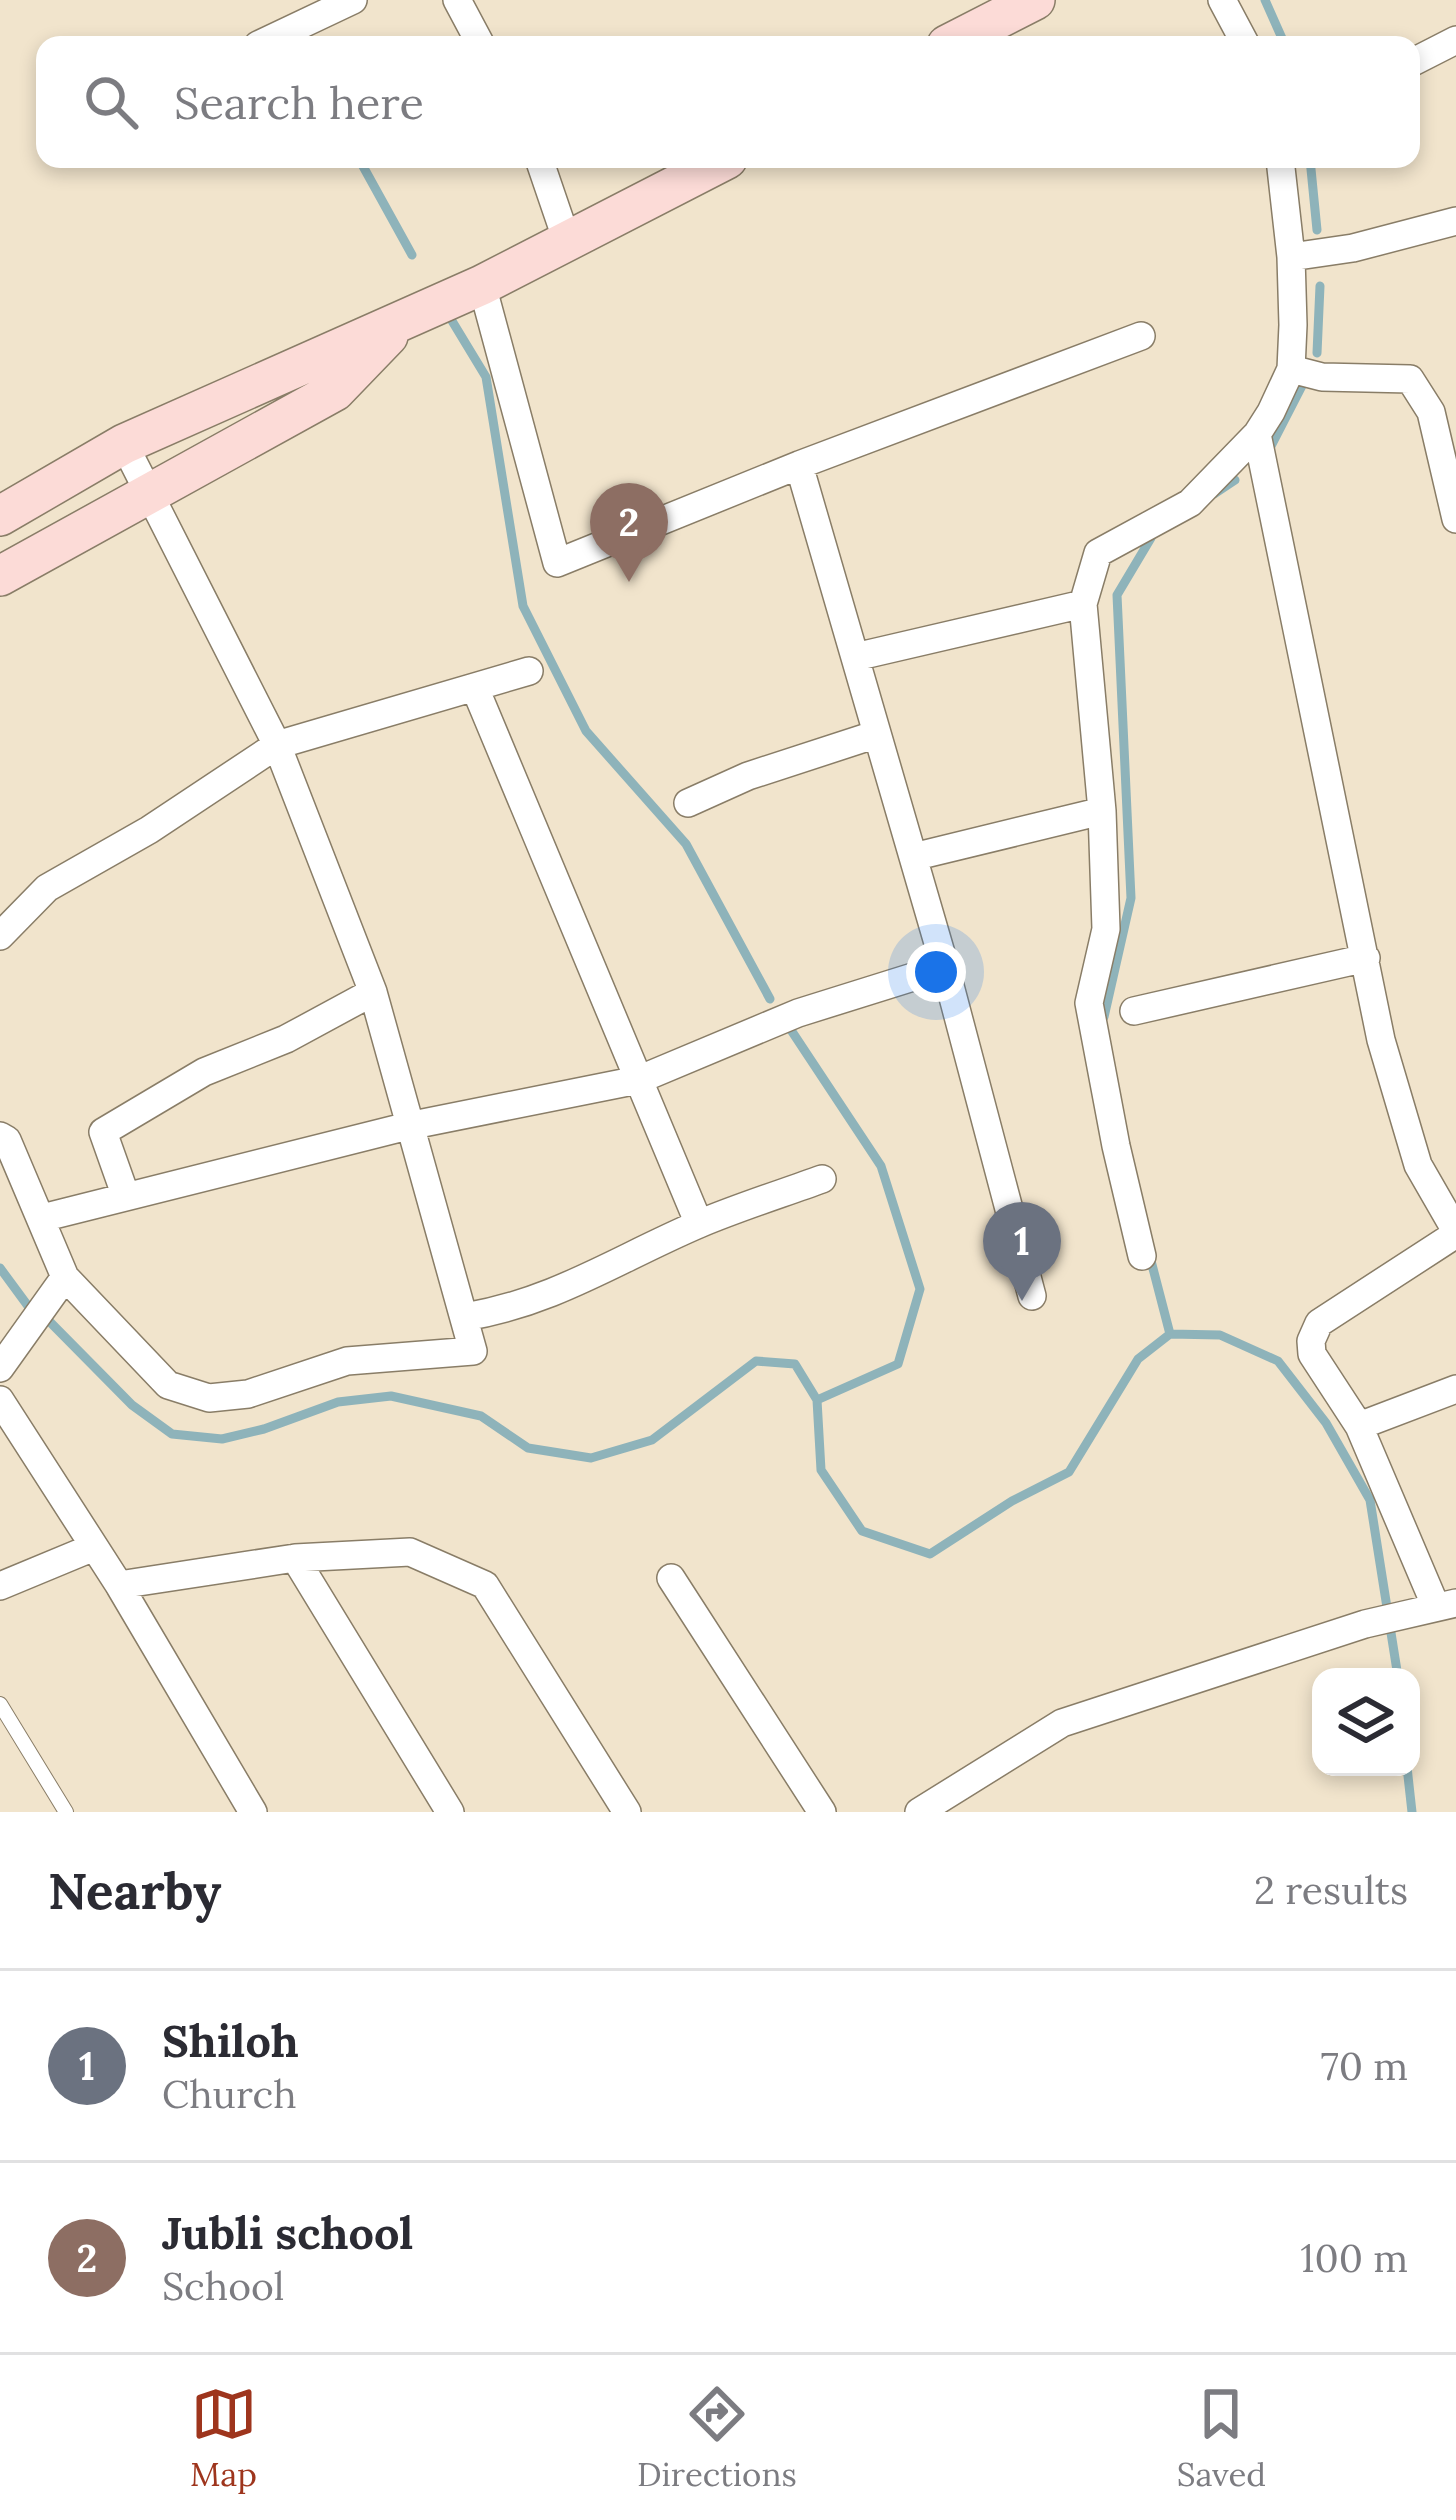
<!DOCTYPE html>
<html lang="en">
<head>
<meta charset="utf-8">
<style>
	:root { --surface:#fff; --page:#f7f7f7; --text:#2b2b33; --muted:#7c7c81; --line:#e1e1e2; --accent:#9e351d }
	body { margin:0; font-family:Lora,serif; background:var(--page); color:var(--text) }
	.controls { position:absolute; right:36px; bottom:36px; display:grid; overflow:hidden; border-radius:24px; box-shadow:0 6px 18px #0003 }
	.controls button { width:108px; height:108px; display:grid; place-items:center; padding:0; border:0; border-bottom:3px solid var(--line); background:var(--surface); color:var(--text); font:60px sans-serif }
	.you { position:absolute; left:936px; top:972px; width:42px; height:42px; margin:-30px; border:9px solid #fff; border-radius:50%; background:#1a73e8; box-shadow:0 0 0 18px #1a73e833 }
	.badge { display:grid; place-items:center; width:78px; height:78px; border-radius:50%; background:var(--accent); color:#fff; font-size:39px; font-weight:700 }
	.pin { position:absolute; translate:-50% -99px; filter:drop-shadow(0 3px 6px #0008) }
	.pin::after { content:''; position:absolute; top:63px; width:42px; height:36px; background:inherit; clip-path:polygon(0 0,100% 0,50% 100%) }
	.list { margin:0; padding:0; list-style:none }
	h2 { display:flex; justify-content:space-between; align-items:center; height:156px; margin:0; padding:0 48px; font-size:51px }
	h2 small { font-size:39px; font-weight:400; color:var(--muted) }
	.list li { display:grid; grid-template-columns:78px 1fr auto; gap:36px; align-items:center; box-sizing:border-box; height:192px; padding:0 48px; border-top:3px solid var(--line) }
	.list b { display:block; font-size:45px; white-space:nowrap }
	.list p { margin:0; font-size:39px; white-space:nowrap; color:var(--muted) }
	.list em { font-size:39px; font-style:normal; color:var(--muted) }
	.icon { flex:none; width:66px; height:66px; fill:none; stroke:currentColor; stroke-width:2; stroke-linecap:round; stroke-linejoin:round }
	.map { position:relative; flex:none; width:1456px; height:1812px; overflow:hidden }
	.search { position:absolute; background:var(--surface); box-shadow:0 6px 18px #0003; left:36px; right:36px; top:36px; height:132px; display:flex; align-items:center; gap:30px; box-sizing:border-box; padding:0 42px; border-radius:24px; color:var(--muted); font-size:45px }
	.sheet { height:540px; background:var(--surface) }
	nav { display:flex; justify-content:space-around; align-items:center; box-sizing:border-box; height:168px; border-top:3px solid var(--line); background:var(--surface); font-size:33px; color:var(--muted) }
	nav a { display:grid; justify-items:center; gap:6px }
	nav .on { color:var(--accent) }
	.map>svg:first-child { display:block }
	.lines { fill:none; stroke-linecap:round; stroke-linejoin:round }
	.stream { stroke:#8eb3ba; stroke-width:9 }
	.lane-casing { stroke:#897d67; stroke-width:16 }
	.street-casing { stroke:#897d67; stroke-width:30 }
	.secondary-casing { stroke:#897d67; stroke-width:42 }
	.lane { stroke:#fff; stroke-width:14 }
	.street { stroke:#fff; stroke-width:27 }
	.secondary { stroke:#fcdbd7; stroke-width:39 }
</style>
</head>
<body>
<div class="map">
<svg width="1456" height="1812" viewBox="0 0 1456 1812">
	<rect width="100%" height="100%" fill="#f1e4cc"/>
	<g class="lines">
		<path class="stream" d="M1265,0L1285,45
			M359,159L412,255
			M1310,159L1317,230
			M446,311L486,377L523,606L586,731L686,844L770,999
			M1317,353L1320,286
			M1269,450L1305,380
			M1214,494L1235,480
			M1104,1017L1131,898L1117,595L1151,538
			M787,1024L881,1166L920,1289L898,1364L817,1400
			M1150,1257L1170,1334
			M0,1268L28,1306L49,1321L132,1405L172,1434L222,1439L264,1429L338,1402L391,1396L481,1416L528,1448L591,1458L652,1440L756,1361L795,1364L817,1400L821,1470L862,1531L930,1554L1012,1501L1069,1472L1138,1359L1170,1334L1220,1335L1278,1361L1326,1423L1370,1500L1398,1677
			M1407,1767L1412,1812"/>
		<g class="lane-casing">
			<path id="lane" d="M0,1704L66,1812"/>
		</g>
		<g class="street-casing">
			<path id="street" d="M457,0L481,45
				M1222,0L1246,45
				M258,45L353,0
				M1411,63L1456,40
				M539,159L567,241
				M1291,257L1353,248L1456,221
				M482,285L557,563L799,465L1141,336
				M1291,369L1322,377L1410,379L1431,412L1456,519
				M1257,434L1381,1040L1418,1165L1456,1231
				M799,465L945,967L1032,1296
				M855,657L1083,604
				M475,688L699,1224
				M688,803L748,776L877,734
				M913,857L1102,811
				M0,936L47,888L149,830L277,745L529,671
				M1134,1011L1366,958
				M0,1136L7,1140L65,1277L168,1385L209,1398L248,1394L347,1361L473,1351L373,992L277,745L124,444
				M125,1194L103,1132L204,1072L286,1039L373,992
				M42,1218L408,1126L638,1080L798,1013L945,967
				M1142,1256L1116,1146L1089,1003L1106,929L1102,811L1083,604L1098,553L1190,503L1257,434L1271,412L1291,369L1293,325L1291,257L1280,159
				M465,1317C555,1302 617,1259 699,1224C739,1207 781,1194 822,1179
				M0,1368L65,1277
				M0,1400L119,1585L253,1812
				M1359,1426L1456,1389
				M295,1558L450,1812
				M671,1578L822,1812
				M119,1585L295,1558L410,1552L485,1585L627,1812
				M0,1586L94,1547
				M1436,1607L1359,1426L1312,1354L1311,1341L1319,1323L1456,1234
				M919,1812L1062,1723L1365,1624L1456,1603"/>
		</g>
		<g class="secondary-casing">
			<path id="secondary" d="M947,45L1035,0
				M0,516L124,444L482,285L727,159
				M0,576L335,391L388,336"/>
		</g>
		<use href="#lane" class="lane"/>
		<use href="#street" class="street"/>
		<use href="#secondary" class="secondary"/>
	</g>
</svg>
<div class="controls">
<button><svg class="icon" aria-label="layers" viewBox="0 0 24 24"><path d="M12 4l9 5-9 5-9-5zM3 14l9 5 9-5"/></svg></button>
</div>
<div class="you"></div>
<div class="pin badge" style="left:1022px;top:1301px;background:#6b7280">1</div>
<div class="pin badge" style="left:629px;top:582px;background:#8d6e63">2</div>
<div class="search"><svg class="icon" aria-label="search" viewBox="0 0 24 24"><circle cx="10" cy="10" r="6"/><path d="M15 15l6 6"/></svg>Search here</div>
</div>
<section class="sheet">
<h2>Nearby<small>2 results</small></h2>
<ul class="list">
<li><span class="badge" style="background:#6b7280">1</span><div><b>Shiloh</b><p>Church</p></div><em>70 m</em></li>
<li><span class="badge" style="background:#8d6e63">2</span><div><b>Jubli school</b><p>School</p></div><em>100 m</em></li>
</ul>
</section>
<nav>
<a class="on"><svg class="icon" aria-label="map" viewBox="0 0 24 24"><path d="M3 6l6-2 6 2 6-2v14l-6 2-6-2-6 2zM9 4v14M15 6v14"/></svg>Map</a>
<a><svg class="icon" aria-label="directions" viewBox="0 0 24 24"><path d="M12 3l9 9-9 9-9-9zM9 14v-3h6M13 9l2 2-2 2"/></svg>Directions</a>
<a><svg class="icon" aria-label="saved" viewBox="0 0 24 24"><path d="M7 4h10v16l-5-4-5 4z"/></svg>Saved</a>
</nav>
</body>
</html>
